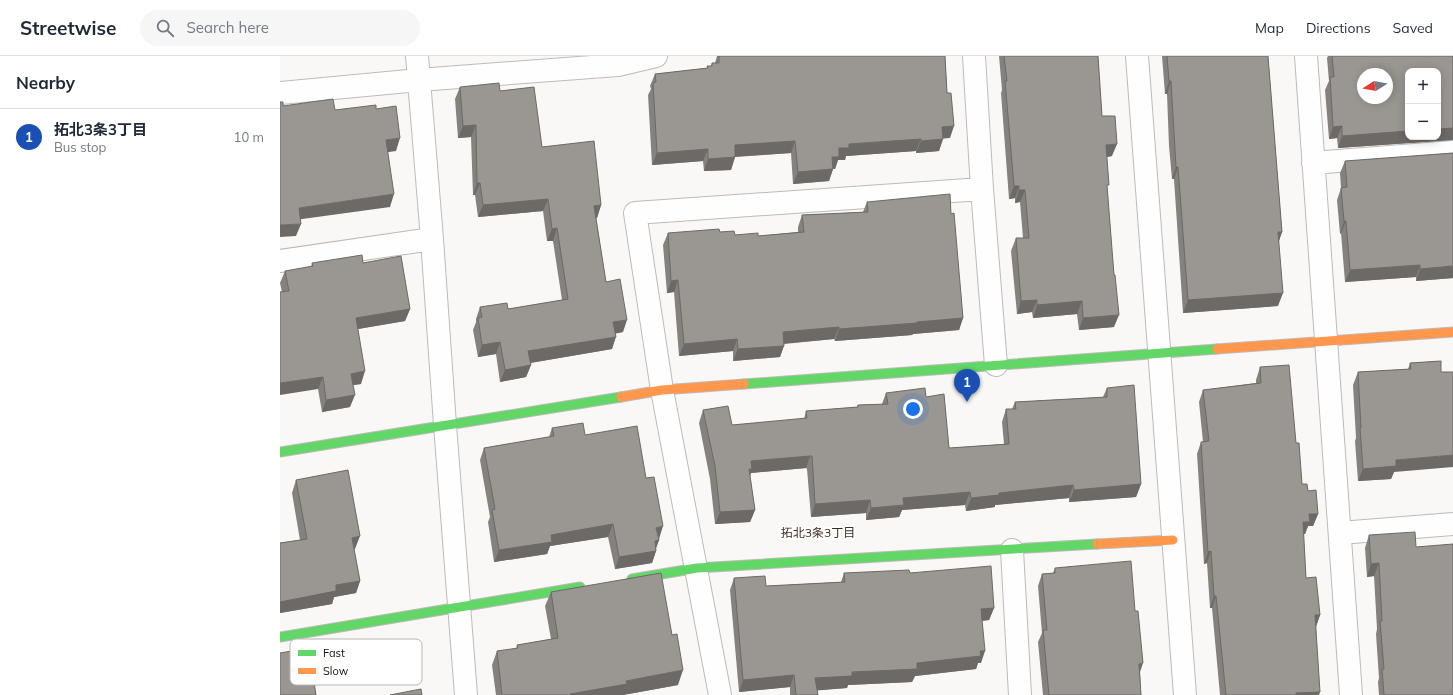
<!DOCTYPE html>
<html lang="en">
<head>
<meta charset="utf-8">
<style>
	:root { --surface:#fff; --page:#f6f6f7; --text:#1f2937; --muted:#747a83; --line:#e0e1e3; --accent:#b45309 }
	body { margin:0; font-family:Mulish,"Noto Sans JP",sans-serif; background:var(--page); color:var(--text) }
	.controls { position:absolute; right:12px; top:12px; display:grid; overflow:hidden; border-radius:8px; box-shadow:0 2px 10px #0003 }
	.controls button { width:36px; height:36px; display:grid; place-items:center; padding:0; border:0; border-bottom:1px solid var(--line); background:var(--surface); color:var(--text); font:20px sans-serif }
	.compass { position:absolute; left:1077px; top:12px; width:36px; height:36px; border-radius:50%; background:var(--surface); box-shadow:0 2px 10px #0003; rotate:259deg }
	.you { position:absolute; left:633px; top:353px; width:14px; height:14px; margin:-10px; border:3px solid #fff; border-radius:50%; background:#1a73e8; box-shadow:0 0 0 6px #1a73e833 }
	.badge { display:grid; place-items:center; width:26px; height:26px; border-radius:50%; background:var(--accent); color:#fff; font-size:13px; font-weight:700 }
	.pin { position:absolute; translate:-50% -33px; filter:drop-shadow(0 1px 2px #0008) }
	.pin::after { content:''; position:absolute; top:21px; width:14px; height:12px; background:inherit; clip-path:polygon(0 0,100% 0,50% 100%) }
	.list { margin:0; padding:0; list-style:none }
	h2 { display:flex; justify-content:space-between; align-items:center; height:52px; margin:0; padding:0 16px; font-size:17px }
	h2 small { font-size:13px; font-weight:400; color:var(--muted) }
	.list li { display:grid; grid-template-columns:26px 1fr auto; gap:12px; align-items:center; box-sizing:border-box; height:56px; padding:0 16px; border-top:1px solid var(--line) }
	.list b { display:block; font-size:15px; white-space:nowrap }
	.list p { margin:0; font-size:13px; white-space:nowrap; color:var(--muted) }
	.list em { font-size:13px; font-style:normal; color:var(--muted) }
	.icon { flex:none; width:22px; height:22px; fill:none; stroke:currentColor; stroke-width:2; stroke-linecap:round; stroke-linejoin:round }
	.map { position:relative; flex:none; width:1173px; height:639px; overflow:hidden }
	header { display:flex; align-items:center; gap:24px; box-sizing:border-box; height:56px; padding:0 20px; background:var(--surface); border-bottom:1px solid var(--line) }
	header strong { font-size:19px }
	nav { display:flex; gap:22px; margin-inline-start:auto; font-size:14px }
	.search { width:280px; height:36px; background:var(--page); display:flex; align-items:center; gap:10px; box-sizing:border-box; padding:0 14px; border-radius:22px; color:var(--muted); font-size:15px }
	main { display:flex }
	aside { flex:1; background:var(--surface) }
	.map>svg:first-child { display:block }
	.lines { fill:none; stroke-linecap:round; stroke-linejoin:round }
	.street-casing { stroke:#bfbab7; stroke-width:24 }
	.fast-casing { stroke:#bfbab7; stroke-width:11 }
	.slow-casing { stroke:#bfbab7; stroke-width:11 }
	.street { stroke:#fefefe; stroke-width:22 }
	.fast { stroke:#63d668; stroke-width:9 }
	.slow { stroke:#ff974d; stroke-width:9 }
	.wall { fill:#84817e }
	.shaded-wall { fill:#6c6966 }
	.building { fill:#9a9692; stroke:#6c6966; fill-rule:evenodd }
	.labels { text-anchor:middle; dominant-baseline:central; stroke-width:4; stroke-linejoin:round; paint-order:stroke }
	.neighbourhood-label { font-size:12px; fill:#3f2d22; stroke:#fff }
	.key { fill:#fff; stroke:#b9b7b6; stroke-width:1 }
	.key-label { font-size:11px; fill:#170f0a }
</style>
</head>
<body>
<header>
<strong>Streetwise</strong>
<div class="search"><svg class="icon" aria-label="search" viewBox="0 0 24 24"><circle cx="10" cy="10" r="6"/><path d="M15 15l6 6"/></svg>Search here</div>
<nav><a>Map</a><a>Directions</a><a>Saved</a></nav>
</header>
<main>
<aside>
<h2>Nearby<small></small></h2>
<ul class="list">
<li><span class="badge" style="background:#1a4fb4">1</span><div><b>拓北3条3丁目</b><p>Bus stop</p></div><em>10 m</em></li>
</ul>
</aside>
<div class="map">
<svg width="1173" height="639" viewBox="0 0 1173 639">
	<rect width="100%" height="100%" fill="#faf8f6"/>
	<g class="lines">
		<g class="street-casing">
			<path id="street" d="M137,0L152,183L165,369L186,639
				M694,0L702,133L716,309
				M857,0L905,639
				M1026,0L1071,639
				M0,37L139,24L338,9L376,0
				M1033,107L1173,96
				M0,205L152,183
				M1060,477L1173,468
				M732,494L740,639
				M440,639L382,334L355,157L702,133"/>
		</g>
		<g class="fast-casing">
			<path id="fast" d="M464,328L937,293
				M0,396L341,341
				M352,523L417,512L817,488
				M0,581L300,531"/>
		</g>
		<g class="slow-casing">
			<path id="slow" d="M937,293L1173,276
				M341,341L382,334L464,328
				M817,488L893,484"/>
		</g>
		<use href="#street" class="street"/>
		<use href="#fast" class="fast"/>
		<use href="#slow" class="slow"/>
	</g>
	<path class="wall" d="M437,0H665L670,82H663L659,95L636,97V95L566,100L565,104H558L555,113H553L549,125L513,128L511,97L455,101L451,114L424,115L423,105L372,109L368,39L371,33L370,30L375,18L427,12V10H431L432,7H435Z
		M719,0H818L822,60L832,100L827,101V133L834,271L799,274L797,258L753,262L752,256L737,258L731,195L736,182H743L740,146L735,147V142L729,143L721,37L722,34Z
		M882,0H988L1002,176L999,184L998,250L903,257L894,123H892L889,90L887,38H885Z
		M1048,0H1173V84L1058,92L1057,82L1049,83L1045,34L1049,25L1047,2Z
		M180,31L220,35L262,91L321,149L317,162H316L326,226L343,276L336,277L332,293L250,307L251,309L246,321L220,326L216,298L198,301L193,274L196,266V263L200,251L228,253L282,244L273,185H267L263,155L198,161L195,139H193L191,81L178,82L175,43Z
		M1173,97V222L1136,225V221L1065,226L1061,177L1060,178L1057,144L1061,132L1060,117L1065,105Z
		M587,146L671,158L683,262L679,274L633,278L632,279L555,285L554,283L504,288L500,301L453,305V295L399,300L394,236L387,237L383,189L388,177L455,179L478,180L518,176V171L522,159L583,156Z
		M32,207H83L130,253L125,265L78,273L81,328L73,329L70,351L42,356L38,333L2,236L0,227L5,215L31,211Z
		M1161,305L1111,423L1078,425L1075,385L1076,382L1073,329L1078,316L1128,313L1130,307Z
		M980,311L1016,387L1022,428L1028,435L1038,458L1033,470H1028L1025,478H1023L1026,522L1040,559L1036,570L1039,639H940L932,552H930L927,507L924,508L917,398L921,386H923L919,346L923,334L976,327V324Z
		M827,332L861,428L856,441L789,446V442L715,449V451L686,455L685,449L622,454L619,461L586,464V457L531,461L527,413L526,412L471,417L470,419L475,454L470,466L435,468L430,423L419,367L423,354L452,369L524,363L526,355L577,351L578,349L602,348L606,337L646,341L669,392L724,388L722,366L726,353H732L735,346L823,341Z
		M272,372L305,379L366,422L379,484L376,492V495L372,507L335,513L328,481L270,490L267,498L214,506L208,466L210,461L200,404L204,392L269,381Z
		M16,424L75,493H74L80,525L76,537L54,541L52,548L0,557V487L20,484L12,437Z
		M1089,479L1136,491L1173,639H1099L1098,626L1099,622L1096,578L1097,573L1094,520L1087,521L1085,492Z
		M775,512L860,616L861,639H763L758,586L762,577L758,530L762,518L773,517Z
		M564,517H630L714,552L709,564L702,565L701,607H698L696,613L635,620L632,626L568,629L567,632L537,634L538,639H510V631L459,636L450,534L454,522L486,530L561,526Z
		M271,536L398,629L343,639H216L212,609L217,595L236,593L237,589L271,583L265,550Z"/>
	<path class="shaded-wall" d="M889,25H891L887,38H885Z
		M196,69L191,81L178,82L183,70Z
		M674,70L670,82L658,83L662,71Z
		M1062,70L1057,82L1049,83L1053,71Z
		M1173,72V82L1172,84L1058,92L1062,80L1128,75V81H1158V73Z
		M120,82L116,95L102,97L106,84Z
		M641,83L636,95L566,100L565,104H558L555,113H553L549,125L513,128L518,116L552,101L559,92L569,88Z
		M663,83L659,95L636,97L641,85Z
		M515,85L511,97L450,101L455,89Z
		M837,88L832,100L821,102L826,89Z
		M428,93L423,105L372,109L377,97Z
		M455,101L451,114L424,115L428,103Z
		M896,111H898L894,123H892Z
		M197,127H200L195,139H193Z
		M734,130H739L735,142L729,143Z
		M739,134H745L740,146L735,147Z
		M114,138L110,151L15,164L19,152Z
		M268,143L263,155L198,161L203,149Z
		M321,149L317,162L310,163L314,150Z
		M1064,165H1066L1061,177L1060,178Z
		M21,168L16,180L0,181V169Z
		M277,172L273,185H267L272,173Z
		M998,176H1002L998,188Z
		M1140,209L1136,221L1065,226L1070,214Z
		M1173,210V222L1136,225L1140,213Z
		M398,224L394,236L387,237L391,225Z
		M1003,237L998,250L903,257L908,244Z
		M757,244L752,256L737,258L741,245Z
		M802,245L797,258L753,262L757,249Z
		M130,253L125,265L72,274L76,262Z
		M839,259L834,271L799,274L803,262Z
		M683,262L679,274L633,278L632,279L555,285L559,273Z
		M347,264L343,276L329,279L333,266Z
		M559,271L554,283L499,288L503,276Z
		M336,281L332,293L244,308L248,295Z
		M457,283L453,295L399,300L404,288Z
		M220,286L216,298L198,301L202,289Z
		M504,290L500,301L453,305L458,293Z
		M251,309L246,321L220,326L225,314Z
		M85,315L81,328L66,330L71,318Z
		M43,321L38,333L0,339V327Z
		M75,339L70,351L42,356L46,344Z
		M1173,399V411L1114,416L1111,423L1078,425L1083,413L1116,404Z
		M530,400L526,412L471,417L468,426H465L471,405Z
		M861,428L856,441L789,446L794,434Z
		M793,429L789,442L715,449V451L686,455L691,442L719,437Z
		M690,436L685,449L622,454L619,461L586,464L591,452L623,442Z
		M590,444L586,457L531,461L535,448Z
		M475,454L470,466L435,468L440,456Z
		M1029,458H1038L1033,470H1028L1025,478H1018L1023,466Z
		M333,468L328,481L270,490L267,498L214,506L219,494L271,479Z
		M383,470L379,483L376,472Z
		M80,480L75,493L68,494L72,482Z
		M379,484L375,495H376L372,507L335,513L339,501L375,485Z
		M931,495L927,507L924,508L928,496Z
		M1099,507L1094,520L1087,521L1091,508Z
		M80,525L76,537L54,541L52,548L0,557V546L56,529Z
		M934,540H936L932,552H930Z
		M714,552L709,564L696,565L701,553Z
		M1035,559H1040L1036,571Z
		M700,595H705L701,607H698L696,613L635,620L632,626L568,629L567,632L531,635L535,622L637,607Z
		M863,607L859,619V608Z
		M403,614L398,629L343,639H290V638L346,625Z
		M514,619L510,631L459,636L463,624Z
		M1040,636L1039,639H1015L1016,637Z"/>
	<path class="building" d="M439,0H665L667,37H671L674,70L662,71L663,83L641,85V83L569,88V92H559V101H552L553,113L518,116L515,85L455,89V101L428,103V93L377,97L373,27L376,26L375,18L428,12L427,10H432V7H439Z
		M724,0H818L822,60H835L837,88L826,89L829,129H827L834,219H835L839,259L803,262L802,245L757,249V244L741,245L736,182H749L745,134H739V130H734L725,25H727Z
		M887,0H988L1002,176H998L1003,237L908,244L898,111H896L894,77L891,25H889Z
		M1052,0H1173V72L1158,73V15H1128V75L1062,80V70L1053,71L1050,21H1054ZM1083,18H1107V42H1083Z
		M219,27L220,35L254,31L262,91L314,85L321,149L314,150L326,226L340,223L347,264L333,266L336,281L248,295L251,309L225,314L220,286L202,289L198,262L202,261L200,251L227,247L228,253L288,243L277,172L272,173L268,143L203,149L200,127H197L196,69L183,70L180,31Z
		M53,43L55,54L96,49V53L116,50L120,82L106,84L114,138L19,152L21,168L0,169V46H3V50Z
		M1173,97V210L1140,213V209L1070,214L1066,165H1064L1061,132L1067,131L1065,105Z
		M670,138L671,158L674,157L683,262L637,266V267L559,273V271L503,276L504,290L458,293L457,283L404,288L398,224L391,225L388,177L439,173L440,176L454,175L455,179L478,177V180L524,176L522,159L588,156L587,146Z
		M82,199L83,207L121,200L130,253L76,262L85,315L71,318L75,339L46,344L43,321L0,327V236L9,235L5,215L33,210L32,207Z
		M1161,305V316H1173V399L1116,404V410L1083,413L1080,372H1081L1078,316L1131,313L1130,307Z
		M1009,309L1016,387H1019L1022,428H1027L1028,435L1036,434L1038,458H1029L1030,466H1023L1026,522L1036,521L1040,559H1035L1040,636L1016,637V639H946L936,540H934L931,495L928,496L921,386L929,385L923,334L981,327L980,311Z
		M854,329L861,428L794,434L793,429L719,437V439L691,442L690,436L623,442L624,449L591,452L590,444L535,448L532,400H530L471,405L472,413H469L475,454L440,456L435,410L423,354L448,350L452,369L527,362L526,355L578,351V349L608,348L606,337L645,332L646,341L664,338L669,392L729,388L726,353H736L735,346L827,341V332Z
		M303,367L305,379L357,370L366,422L374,421L383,470L376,472L379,484L375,485L376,495L339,501L333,468L271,479L272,486L219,494L212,454L215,453L204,392L274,380L272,372Z
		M68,414L80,480L72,482L80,525L56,529V535L0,546V487L27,483L16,424Z
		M1135,476L1136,491L1173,488V639H1104L1102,613H1104L1100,565H1102L1099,507L1091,508L1089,479Z
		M851,505L855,555H858L863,607L859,608L861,639H769L763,574H767L762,518L775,517V512Z
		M711,510L714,552L701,553L705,595H700L701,600L637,607V613L572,616V620L535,622L538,639H516L514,619L463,624L454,522L485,520L486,530L565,526L564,517L629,514L630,517Z
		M381,517L392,579L397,578L403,614L346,625L347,628L290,638L291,639H222L217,595L238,592L237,589L278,582L271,536Z
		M29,592L36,639H0V597Z
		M141,633L142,639H110Z"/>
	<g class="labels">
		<g class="neighbourhood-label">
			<text x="538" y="476">拓北3条3丁目</text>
		</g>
	</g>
	<rect x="10" y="583" width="132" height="46" rx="6" class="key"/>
	<rect x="18" y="594" width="18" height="6" fill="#63d668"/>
	<rect x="18" y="612" width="18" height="6" fill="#ff974d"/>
	<g class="key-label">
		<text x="43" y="601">Fast</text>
		<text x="43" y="619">Slow</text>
	</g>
</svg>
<div class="controls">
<button>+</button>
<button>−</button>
</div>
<svg class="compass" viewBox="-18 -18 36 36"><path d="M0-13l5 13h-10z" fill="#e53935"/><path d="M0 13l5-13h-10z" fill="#747a83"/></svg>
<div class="you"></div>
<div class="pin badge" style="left:687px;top:346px;background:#1a4fb4">1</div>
</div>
</main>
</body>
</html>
